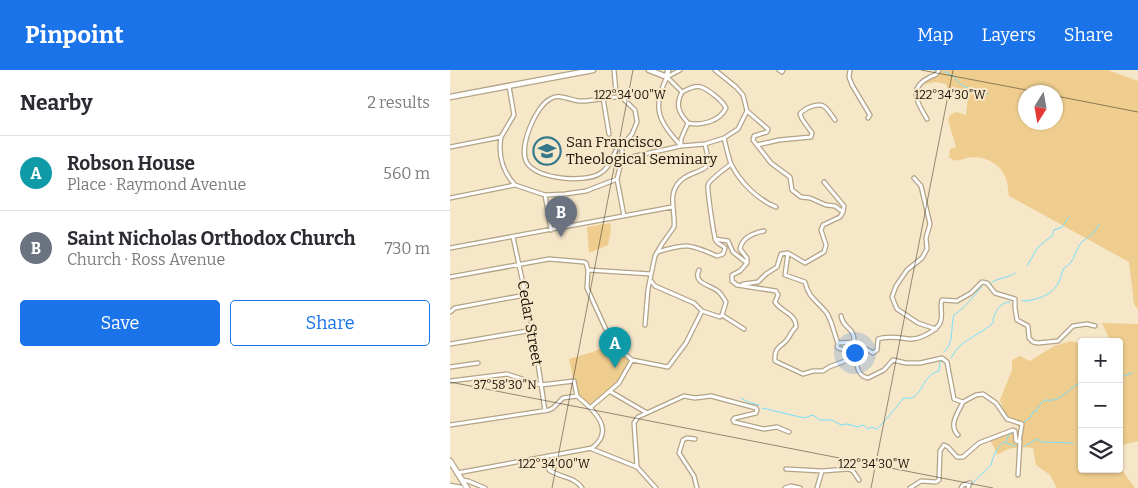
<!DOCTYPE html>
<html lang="en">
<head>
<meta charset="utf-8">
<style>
	:root { --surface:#fff; --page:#f2f2f3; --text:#2b2b33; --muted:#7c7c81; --line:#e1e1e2; --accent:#1a73e8 }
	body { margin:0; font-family:Bitter,serif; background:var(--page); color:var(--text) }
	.controls { position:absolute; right:15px; bottom:15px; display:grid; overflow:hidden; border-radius:5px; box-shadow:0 1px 4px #0004 }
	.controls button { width:45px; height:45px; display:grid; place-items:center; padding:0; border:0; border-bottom:1px solid var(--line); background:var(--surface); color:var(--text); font:25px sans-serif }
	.compass { position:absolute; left:568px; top:15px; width:45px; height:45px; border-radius:50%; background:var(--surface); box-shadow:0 1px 4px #0004; rotate:191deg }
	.you { position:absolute; left:404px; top:282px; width:18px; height:18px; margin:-12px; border:4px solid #fff; border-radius:50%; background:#1a73e8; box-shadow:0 0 0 8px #1a73e833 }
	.badge { display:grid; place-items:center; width:32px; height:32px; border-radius:50%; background:var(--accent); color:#fff; font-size:16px; font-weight:700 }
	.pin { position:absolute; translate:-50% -41px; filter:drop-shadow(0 1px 2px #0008) }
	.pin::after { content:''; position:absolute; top:26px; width:18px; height:15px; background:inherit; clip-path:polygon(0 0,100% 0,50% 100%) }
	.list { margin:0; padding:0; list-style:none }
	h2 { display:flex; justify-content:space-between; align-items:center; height:65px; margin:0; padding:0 20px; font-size:21px }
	h2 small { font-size:16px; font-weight:400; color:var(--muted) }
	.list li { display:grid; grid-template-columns:32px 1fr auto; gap:15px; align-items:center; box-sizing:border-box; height:75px; padding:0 20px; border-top:1px solid var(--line) }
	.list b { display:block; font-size:19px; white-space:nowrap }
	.list p { margin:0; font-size:16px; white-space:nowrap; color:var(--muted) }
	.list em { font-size:16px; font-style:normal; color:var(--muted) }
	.actions { display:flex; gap:10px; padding:15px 20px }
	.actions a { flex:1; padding:11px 0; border:1px solid var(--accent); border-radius:5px; text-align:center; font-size:18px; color:var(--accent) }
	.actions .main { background:var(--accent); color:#fff }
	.icon { flex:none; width:28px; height:28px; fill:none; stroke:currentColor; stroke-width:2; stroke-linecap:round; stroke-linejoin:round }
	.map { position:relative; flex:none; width:688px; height:418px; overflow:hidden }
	header { display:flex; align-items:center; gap:30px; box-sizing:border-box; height:70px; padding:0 25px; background:var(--accent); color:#fff }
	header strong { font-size:24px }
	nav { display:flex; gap:28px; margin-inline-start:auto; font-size:18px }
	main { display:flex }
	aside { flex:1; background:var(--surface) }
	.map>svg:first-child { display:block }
	.green { fill:#eecd8f; fill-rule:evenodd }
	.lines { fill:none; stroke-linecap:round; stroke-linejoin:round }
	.stream { stroke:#78dffb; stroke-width:1 }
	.street-casing { stroke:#b3a387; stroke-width:5.5 }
	.secondary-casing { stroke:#b3a387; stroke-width:7 }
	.street { stroke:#fff; stroke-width:3 }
	.secondary { stroke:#fff; stroke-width:4.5 }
	.ticks { fill:none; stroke:#191309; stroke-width:1; stroke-opacity:0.45 }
	.labels { text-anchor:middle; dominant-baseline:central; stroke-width:4; stroke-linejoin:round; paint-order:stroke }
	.poi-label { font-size:15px; fill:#191309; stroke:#f7e7c9; text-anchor:start }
	.street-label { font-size:15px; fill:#191309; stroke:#f7e7c9 }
	.ticks-label { font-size:12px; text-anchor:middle; fill:#191309; stroke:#f7e7c9; stroke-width:4; stroke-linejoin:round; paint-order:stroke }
</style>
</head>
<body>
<header>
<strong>Pinpoint</strong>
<nav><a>Map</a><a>Layers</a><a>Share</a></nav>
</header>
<main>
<aside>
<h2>Nearby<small>2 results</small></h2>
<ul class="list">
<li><span class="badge" style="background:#0f9aa8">A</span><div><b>Robson House</b><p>Place · Raymond Avenue</p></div><em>560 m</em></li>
<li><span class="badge" style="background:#6b7280">B</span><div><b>Saint Nicholas Orthodox Church</b><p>Church · Ross Avenue</p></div><em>730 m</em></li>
</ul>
<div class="actions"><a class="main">Save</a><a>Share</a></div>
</aside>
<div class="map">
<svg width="688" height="418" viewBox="0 0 688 418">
	<rect width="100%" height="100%" fill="#f7e7c9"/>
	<path class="green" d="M484,0H658L688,11V240L684,234L679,192L559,126C558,119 558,113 555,106C548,92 533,85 517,88C509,90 506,93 499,87L500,79L506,77L498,50L500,45L506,42L516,45L518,26L500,23L496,14L485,12L477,14L473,13L485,3ZM576,22H606V52H576Z
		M160,153L161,160L158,175L139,183L137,157Z
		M652,253L688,254V371L669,376V272H661Z
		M163,271L168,278L182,290L169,313L141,337L127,326L119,289L143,282Z
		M621,271L632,274V399H669V396L685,418H607L600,405L586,395L583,378C570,377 558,376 548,385L539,368L563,360L567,372L572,355L557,349L550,330L562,300V290L570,286L580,291L604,276Z"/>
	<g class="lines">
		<path class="stream" d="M483,0L486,1
			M494,2H498L499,5L504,6C512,21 526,18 538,24
			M577,196L588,177L602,166L604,160L612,157L619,147
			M541,213C549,207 557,209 565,203
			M572,231C585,231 602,225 608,214C611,209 611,203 614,198C625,193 626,177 632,172C639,166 645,164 649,154
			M494,282C505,272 500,258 504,245C516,237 523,226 532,217
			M501,288C510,270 528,266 542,254C545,250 542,251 544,246C548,238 550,233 560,232
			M669,304L674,306L682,303
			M291,328L298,332L309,335
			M312,338L354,348L363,345L370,350H382L391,355L397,354L408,357L413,355L418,359L422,357L427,359C429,358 452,331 453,328C456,328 459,329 461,328C472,326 473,304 489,301L490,292L492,291
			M574,352L580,348L583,342L587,341V338L595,330C611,333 618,318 632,312
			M556,371L559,364L563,363
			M575,376L587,369L592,372L623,373
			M521,416C525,410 527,408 532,404C536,401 537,397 541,395C543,387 547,376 554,372L565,376"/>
		<g class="street-casing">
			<path id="street" d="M164,0L166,22L185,40L187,52L182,64L172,76V89L167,109L174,146
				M265,0L286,17L293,25L297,41L318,59L317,62L304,66L303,70L321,93L340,107L342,120L351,127L360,128L376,135L385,136L393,142
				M329,0L332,2L333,0
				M400,0L399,7L402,15L420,45L418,48
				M217,7L232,22C238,19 245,15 251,17C259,20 273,31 276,38C270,51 252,56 238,53L231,69V76
				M217,7C201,39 209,51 231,76
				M217,7L230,0
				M232,22C225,35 229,43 238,53
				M171,27C157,26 143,32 129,31C119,30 110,23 100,29C85,37 68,78 77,93C88,109 133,113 149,104C163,97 162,79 174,72
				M153,28L159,64
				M477,49C468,33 456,19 480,7C485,5 487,5 489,0
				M51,67C48,85 53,102 65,115
				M274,68C276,76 278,86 281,94C290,112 308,130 326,137
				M307,75L329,70L361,67L362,63L352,49L350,44C353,40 355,39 360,37C375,31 377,39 385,50
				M0,77L51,67L64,45L59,16
				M172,89L231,76L255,74L274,68L288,59L297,41
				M464,108L471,116L480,154L476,168L477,179L472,188L457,200L446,216L442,227L447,239L468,253L486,259
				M374,112L394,136L393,142
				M95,125L101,160
				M0,128L65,115L95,125L115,124L136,121L167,109
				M63,167L83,260L95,341
				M265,169L278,171L283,182L297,193
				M0,178L222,137
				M207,182C237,173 240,174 267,186L273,184L275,178C272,175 268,174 266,171C264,168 257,119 258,115C259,110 276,98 281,94
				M338,183L335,205L355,212C358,227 367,231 376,242C382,250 384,264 388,273L404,272L423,283L427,280L428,269C438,265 450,268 459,269C469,270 486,261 490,253C494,245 489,237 492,230L507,231L521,223L532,212L537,213L545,223L565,229V238L567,250L578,256L579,268L583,272L588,273L608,271L623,256L637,254L645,256
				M338,183L355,193L374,182L376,175L371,160L373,155L390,147L393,142
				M297,193V188L290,179C292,167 304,163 314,161
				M138,200L137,218L158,264L168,278L182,290L218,297L236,273L252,241L244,233L205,216L201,211
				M249,200C242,214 262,215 269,222C272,225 274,229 276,232L272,245L270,247L252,241
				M0,207L99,189L134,192L136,193L138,200L201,204
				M293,214L308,212L316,204L327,197L331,184L338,183
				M287,215L326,221L328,225L325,232C331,242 346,243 346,257C341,261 340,267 336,271C329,278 324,278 325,291L353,304L363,301H373L379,297L403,288L406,289C407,297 408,306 418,308L434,300L443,290L456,293H470L492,288L497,292L504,329L513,332L526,325L533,324L546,333L557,349L572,354L569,372L566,371L565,361L563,360L529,373L513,387H507L498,377L494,375L490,381L489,410L486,412L471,411L460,418
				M287,215L282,211V205L290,201L297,193
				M0,242L5,238L75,225
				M272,245L294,259
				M391,246C393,259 405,257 404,272
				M195,255L198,219L205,186L212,174L224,157C226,140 215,121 234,108C241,103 250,102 256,97L258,88L255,74
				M388,273L387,277C392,281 399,279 405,282L406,289
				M0,274L83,260
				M0,297L28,293
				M0,311L57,304L91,315L124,311L127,326
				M161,322L197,343
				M141,337L169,313L182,290
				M0,355L99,340L103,338L113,328L127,326C144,340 166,360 142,378L7,403
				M508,365C498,355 508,343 513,332
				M245,369L237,368L233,370L229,383L244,406L247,418
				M142,379L187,397
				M97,386L99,400C111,408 124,406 132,418
				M336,399L372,401L367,418
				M372,401L399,399L403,401L409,410
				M568,405L570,371
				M12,410L18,411L35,418
				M206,418L187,397L184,353L188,347L234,326L245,328L261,326L306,338L307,340L306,343L285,348L283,350L284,352L314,359L327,357L339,362
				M335,418L341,416L350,418
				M511,418L513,415L520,413L518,418"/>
		</g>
		<g class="secondary-casing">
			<path id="secondary" d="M199,0L217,7L218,0
				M0,27L143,0
				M0,391L17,418
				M0,416L11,418"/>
		</g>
		<use href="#street" class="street"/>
		<use href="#secondary" class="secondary"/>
	</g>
	<path class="ticks" d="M471,0L587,22M606,26L688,42M0,312L543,418M102,418L183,0M421,418L503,0"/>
	<defs>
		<g id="school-ring" transform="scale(1.4375)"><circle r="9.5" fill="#f7e7c9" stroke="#36788a" stroke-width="1.5"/><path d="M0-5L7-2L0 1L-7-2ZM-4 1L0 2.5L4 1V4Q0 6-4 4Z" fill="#36788a"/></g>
	</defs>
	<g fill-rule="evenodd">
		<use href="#school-ring" x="97" y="81"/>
	</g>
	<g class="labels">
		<g class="poi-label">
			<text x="116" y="72">San Francisco<tspan x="116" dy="17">Theological Seminary</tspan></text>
		</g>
		<g class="street-label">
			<text transform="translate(80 253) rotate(80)">Cedar Street</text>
		</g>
	</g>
	<g class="ticks-label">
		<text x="180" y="29">122°34'00"W</text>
		<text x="500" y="29">122°34'30"W</text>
		<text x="55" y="319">37°58'30"N</text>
		<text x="104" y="398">122°34'00"W</text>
		<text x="424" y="398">122°34'30"W</text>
	</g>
</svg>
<div class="controls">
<button>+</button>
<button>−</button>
<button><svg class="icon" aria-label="layers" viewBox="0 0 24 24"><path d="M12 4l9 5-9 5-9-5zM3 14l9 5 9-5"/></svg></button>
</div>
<svg class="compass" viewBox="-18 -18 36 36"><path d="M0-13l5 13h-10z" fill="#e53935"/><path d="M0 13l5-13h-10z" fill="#7c7c81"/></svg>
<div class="you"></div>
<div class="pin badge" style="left:165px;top:298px;background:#0f9aa8">A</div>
<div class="pin badge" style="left:111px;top:167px;background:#6b7280">B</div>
</div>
</main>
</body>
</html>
